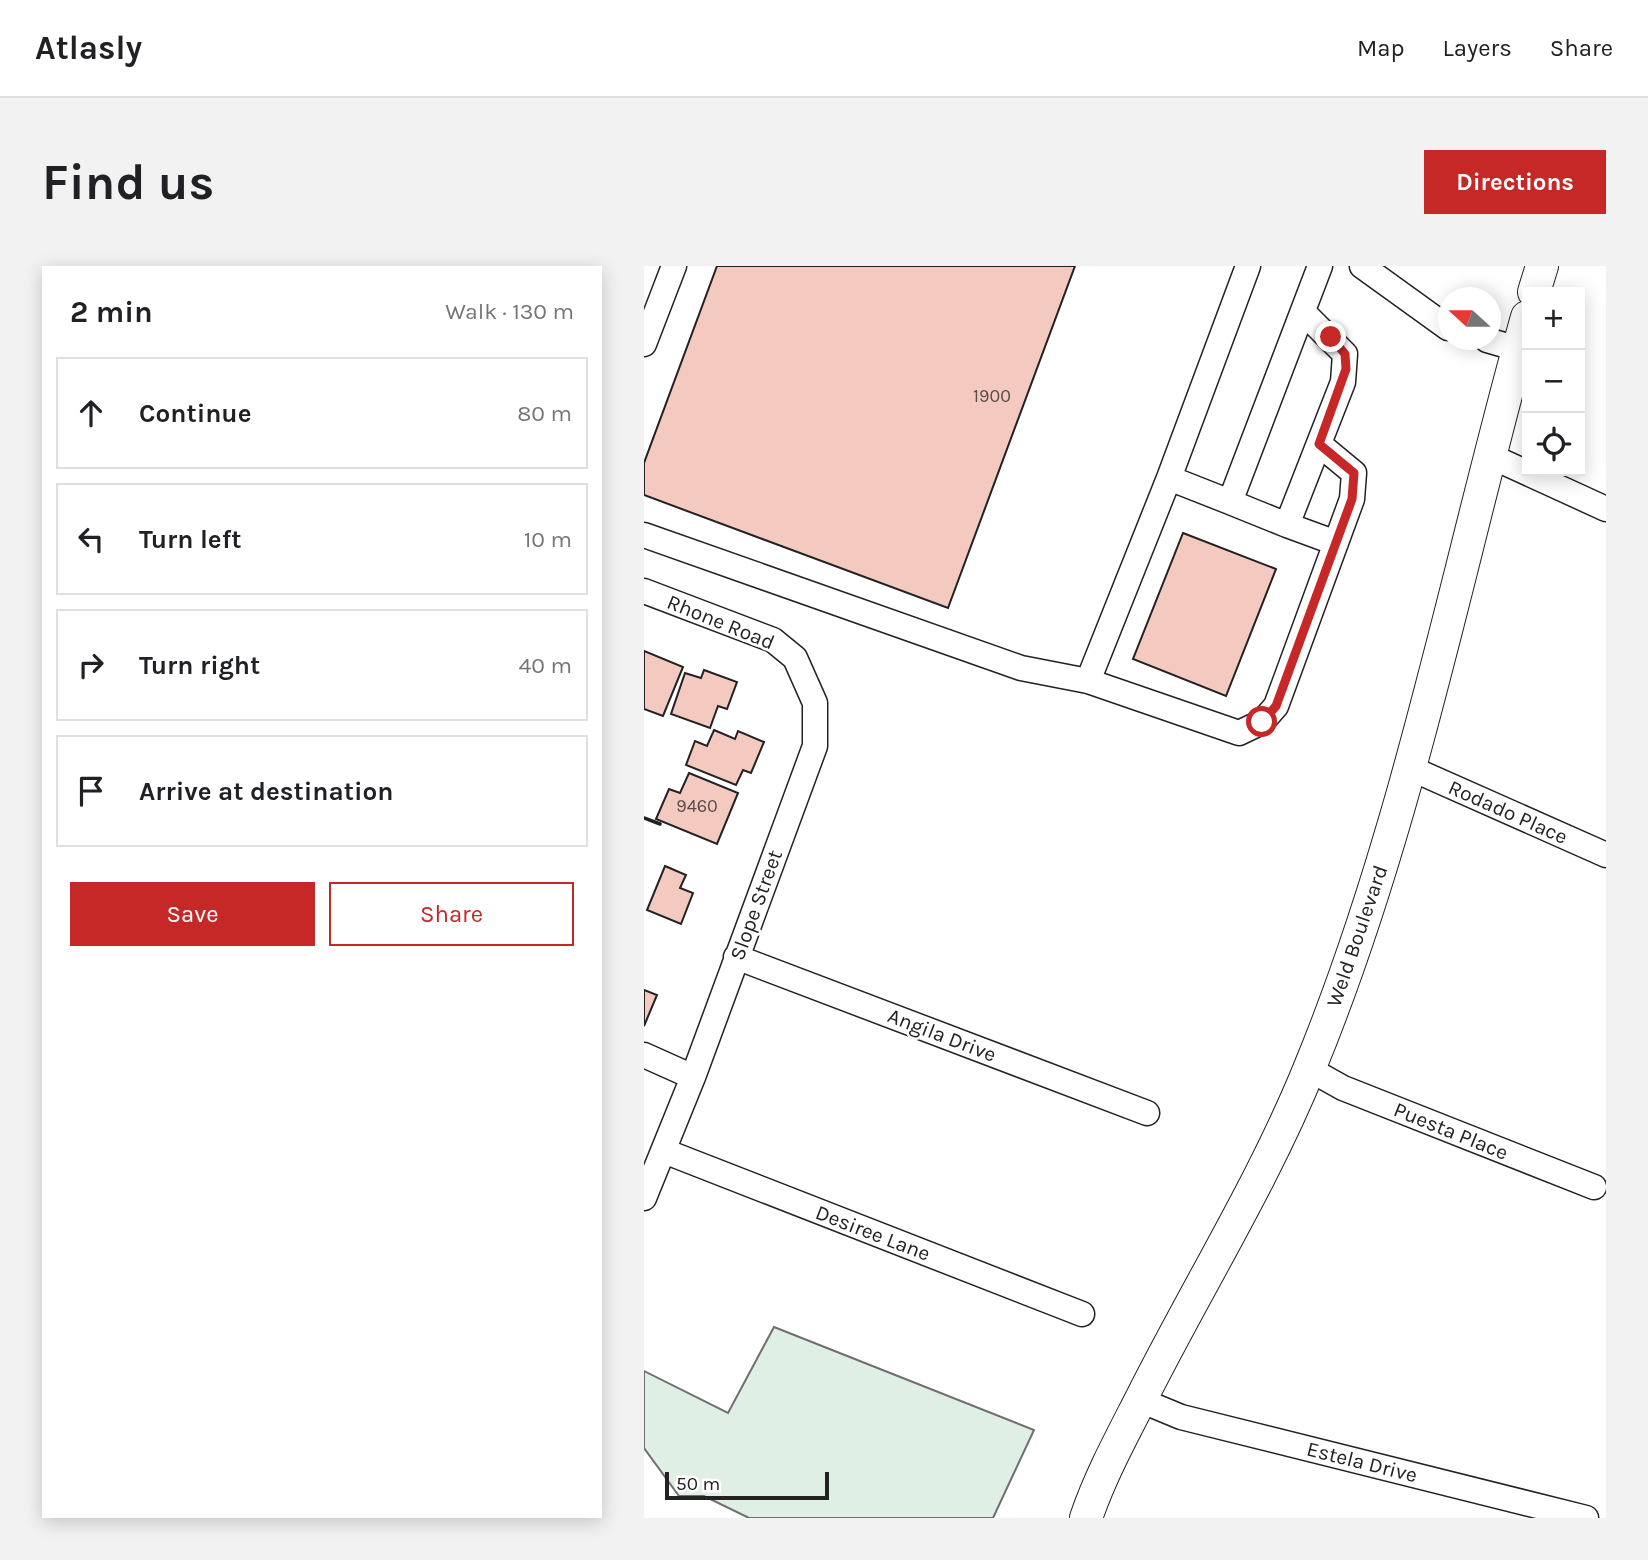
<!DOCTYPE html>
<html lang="en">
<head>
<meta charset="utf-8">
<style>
	:root { --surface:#fff; --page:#f2f2f2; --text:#202124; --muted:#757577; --line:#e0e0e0; --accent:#c62828 }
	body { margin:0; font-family:Karla,sans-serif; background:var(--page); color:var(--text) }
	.controls { position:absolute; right:21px; top:21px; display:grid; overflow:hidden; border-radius:0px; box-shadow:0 4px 18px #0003 }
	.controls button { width:63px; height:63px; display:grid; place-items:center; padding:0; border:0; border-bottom:2px solid var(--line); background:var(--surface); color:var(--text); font:35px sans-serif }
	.compass { position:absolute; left:794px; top:21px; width:63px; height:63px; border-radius:50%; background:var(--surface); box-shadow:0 4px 18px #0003; rotate:291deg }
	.scale { position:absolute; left:21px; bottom:18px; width:164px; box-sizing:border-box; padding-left:7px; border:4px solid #222; border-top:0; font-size:19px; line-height:24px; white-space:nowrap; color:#222; -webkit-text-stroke:5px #fff; paint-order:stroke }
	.stop { position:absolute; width:21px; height:21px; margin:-16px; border:5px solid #c62828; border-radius:50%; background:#fff }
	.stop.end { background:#c62828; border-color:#fff; box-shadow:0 2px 7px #0008 }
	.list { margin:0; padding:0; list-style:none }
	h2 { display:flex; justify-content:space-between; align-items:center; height:91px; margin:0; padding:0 28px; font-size:30px }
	h2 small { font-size:23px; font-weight:400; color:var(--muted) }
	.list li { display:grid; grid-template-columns:46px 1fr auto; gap:21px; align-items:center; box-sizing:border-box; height:112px; margin:0 14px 14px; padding:0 14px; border:2px solid var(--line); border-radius:0px }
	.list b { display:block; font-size:26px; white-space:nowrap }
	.list em { font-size:23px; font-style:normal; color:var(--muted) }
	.actions { display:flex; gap:14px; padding:21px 28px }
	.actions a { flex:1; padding:16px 0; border:2px solid var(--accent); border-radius:0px; text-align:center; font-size:24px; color:var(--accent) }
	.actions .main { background:var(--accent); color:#fff }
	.icon { flex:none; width:38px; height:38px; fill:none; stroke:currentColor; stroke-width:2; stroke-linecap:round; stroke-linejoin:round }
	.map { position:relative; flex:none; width:962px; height:1252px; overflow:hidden; border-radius:0px }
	header { display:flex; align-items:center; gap:42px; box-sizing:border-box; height:98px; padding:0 35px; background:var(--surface); border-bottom:2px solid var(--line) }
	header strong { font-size:33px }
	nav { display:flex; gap:38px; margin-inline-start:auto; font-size:24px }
	.intro { display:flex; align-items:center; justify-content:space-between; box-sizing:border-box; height:168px; padding:0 42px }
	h1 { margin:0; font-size:49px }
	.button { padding:18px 32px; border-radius:0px; background:var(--accent); color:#fff; font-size:24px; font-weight:700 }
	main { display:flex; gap:42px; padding:0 42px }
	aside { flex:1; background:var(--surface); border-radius:0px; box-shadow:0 4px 18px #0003 }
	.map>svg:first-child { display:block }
	.green { fill:#e0efe3; stroke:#6f6f6f; stroke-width:2 }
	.building { fill:#f3c9c0; stroke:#222; stroke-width:2 }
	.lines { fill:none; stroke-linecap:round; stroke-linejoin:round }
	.minor-casing { stroke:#222; stroke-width:27 }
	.major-casing { stroke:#222; stroke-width:34 }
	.minor { stroke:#fff; stroke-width:24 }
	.major { stroke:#fff; stroke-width:32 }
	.wall { stroke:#222; stroke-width:3.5 }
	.route { stroke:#c62828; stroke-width:9 }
	.labels { text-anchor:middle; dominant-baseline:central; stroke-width:5; stroke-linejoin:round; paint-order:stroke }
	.number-label { font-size:18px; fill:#564c4a }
	.street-label { font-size:21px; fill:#222; stroke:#fff }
</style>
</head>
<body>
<header>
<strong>Atlasly</strong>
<nav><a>Map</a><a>Layers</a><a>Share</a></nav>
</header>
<div class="intro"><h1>Find us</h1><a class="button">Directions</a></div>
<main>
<aside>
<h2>2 min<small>Walk · 130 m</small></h2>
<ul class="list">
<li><svg class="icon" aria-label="ahead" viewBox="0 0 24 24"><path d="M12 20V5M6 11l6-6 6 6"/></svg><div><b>Continue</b></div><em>80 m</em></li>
<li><svg class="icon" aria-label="left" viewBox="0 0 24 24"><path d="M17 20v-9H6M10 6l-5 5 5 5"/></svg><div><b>Turn left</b></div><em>10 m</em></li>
<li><svg class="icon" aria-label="right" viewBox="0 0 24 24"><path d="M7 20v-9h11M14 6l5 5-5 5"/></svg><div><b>Turn right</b></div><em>40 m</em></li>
<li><svg class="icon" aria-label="arrive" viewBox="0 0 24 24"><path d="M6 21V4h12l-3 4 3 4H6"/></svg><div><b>Arrive at destination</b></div></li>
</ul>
<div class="actions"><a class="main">Save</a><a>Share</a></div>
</aside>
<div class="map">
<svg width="962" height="1252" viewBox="0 0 962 1252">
	<rect width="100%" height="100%" fill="#fff"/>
	<path class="green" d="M130,1061L390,1164L349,1252H105L60,1230H35L0,1182V1105L84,1147Z"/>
	<path class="building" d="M73,0H431L304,342L0,229V197Z
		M539,267L632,303L582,430L489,393Z
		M0,385L39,401L19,450L0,443Z
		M60,404L93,416L83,443L74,440L66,462L27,448L41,407L57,412Z
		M70,464L91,473L94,465L120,476L107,507L99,504L92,519L42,499L51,475L63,480Z
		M45,507L94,527L73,578L12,553L25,523L36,527Z
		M21,600L42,609L36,622L49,627L37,658L3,644Z
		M0,724L13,729L0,760Z"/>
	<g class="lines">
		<g class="minor-casing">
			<path id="minor" d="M718,0L804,62
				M843,74L874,83
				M0,78L30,0
				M844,189L962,243
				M525,212L586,236L676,0
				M586,236L643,259L699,116L701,88L659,46
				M643,259L692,277
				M0,269L377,402L444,415L595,467L618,456L632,440L708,233L710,207L675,178
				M0,325L129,374L151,392L171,437V480L49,811L0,932
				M444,415L525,212L604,0
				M766,502L962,589
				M92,691L503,847
				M0,789L49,811
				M665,803L699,822L950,921
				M20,885L438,1048
				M496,1134L537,1151L942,1252"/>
		</g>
		<g class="major-casing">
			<path id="major" d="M890,26L898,0
				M442,1252C456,1211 476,1174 496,1135C552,1023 619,917 666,801C765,560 813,301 883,51"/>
		</g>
		<use href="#minor" class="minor"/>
		<use href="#major" class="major"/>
		<path class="wall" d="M0,552L16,558"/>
	</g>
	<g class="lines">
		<path class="route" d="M618,456L632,440L708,233L710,207L675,178L702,103L701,88L687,71"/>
	</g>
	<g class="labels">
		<g class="number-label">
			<text x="348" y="130">1900</text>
			<text x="53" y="540">9460</text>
		</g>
		<g class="street-label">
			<text transform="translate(77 356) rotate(22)">Rhone Road</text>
			<text transform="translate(864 546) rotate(24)">Rodado Place</text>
			<text transform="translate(112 639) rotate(-70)">Slope Street</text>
			<text transform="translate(713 670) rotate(-71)">Weld Boulevard</text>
			<text transform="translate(298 769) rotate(21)">Angila Drive</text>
			<text transform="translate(807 865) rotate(22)">Puesta Place</text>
			<text transform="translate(229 967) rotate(21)">Desiree Lane</text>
			<text transform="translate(718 1196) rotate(14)">Estela Drive</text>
		</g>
	</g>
</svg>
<div class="controls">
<button>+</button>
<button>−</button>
<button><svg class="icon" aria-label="locate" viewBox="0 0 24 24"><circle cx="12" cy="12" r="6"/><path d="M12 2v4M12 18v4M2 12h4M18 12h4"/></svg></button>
</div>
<svg class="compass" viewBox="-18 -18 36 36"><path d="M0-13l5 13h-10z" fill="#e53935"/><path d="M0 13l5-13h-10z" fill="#757577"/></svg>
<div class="scale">50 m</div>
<div class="stop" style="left:618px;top:456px"></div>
<div class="stop end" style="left:687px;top:71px"></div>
</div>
</main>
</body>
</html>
